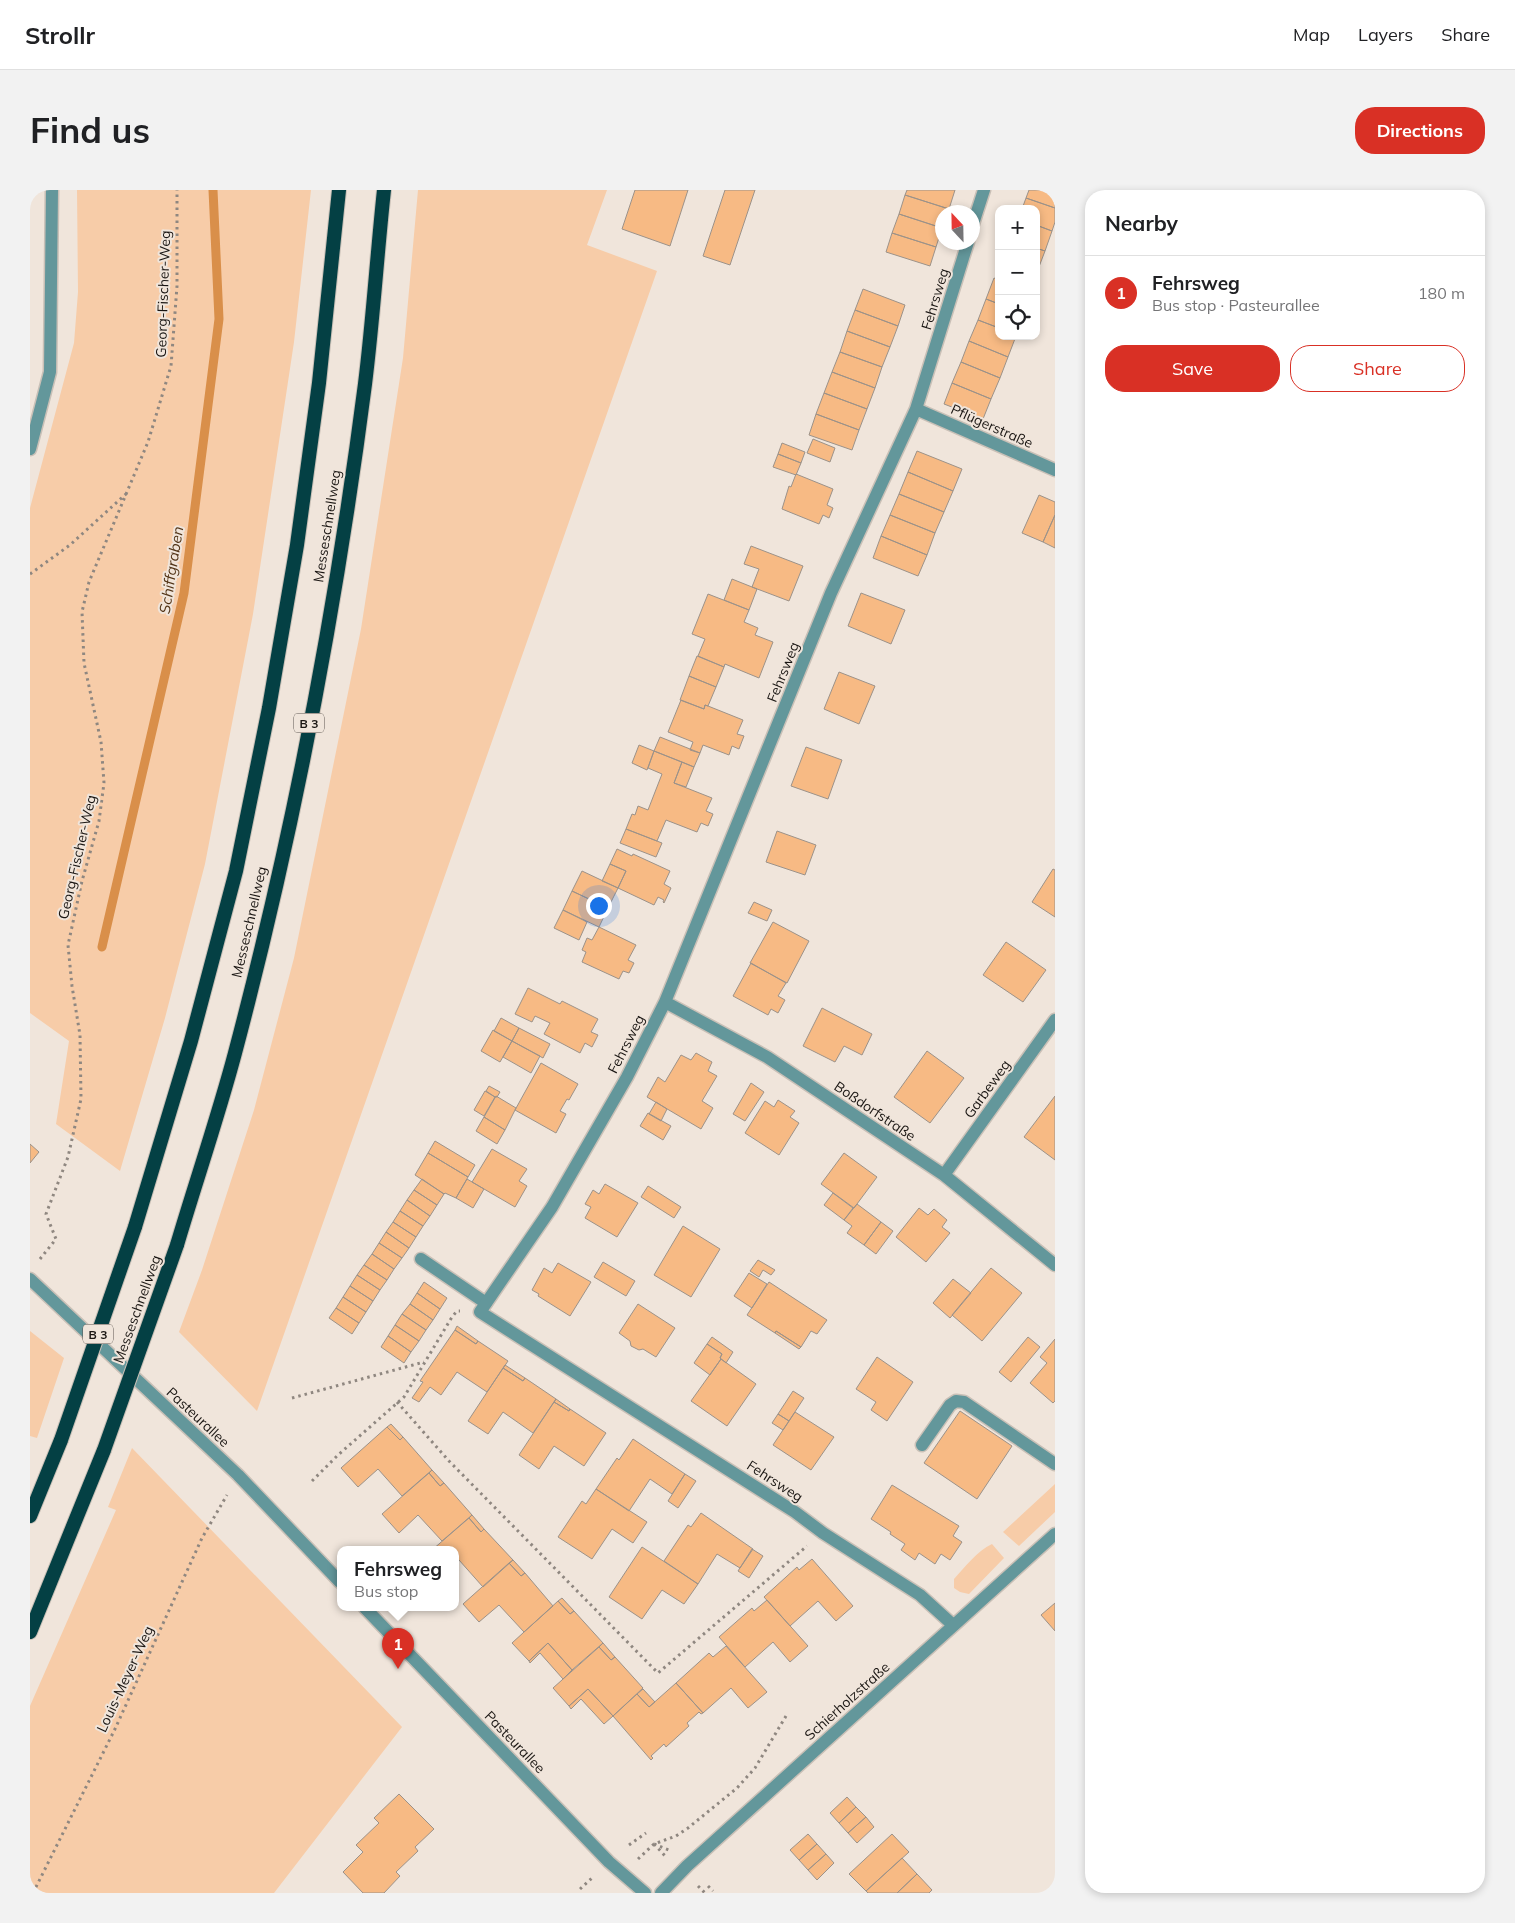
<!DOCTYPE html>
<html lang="en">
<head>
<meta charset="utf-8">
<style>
	:root { --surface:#fff; --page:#f2f2f2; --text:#202124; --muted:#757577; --line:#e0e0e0; --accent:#d93025 }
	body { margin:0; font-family:Mulish,sans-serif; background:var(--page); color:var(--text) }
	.controls { position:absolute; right:15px; top:15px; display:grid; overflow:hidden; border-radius:10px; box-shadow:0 2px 8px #0003 }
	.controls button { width:45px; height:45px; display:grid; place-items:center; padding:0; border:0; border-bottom:1px solid var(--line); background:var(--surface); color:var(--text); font:25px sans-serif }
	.compass { position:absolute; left:905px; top:15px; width:45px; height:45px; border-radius:50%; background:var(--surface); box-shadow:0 2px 8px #0003; rotate:338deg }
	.you { position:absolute; left:568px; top:715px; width:18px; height:18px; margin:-12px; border:4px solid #fff; border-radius:50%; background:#1a73e8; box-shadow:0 0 0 8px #1a73e833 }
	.badge { display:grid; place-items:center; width:32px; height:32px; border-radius:50%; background:var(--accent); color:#fff; font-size:16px; font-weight:700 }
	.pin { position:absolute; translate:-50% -41px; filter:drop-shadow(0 1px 2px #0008) }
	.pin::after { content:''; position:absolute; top:26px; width:18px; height:15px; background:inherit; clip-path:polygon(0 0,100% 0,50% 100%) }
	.popup { position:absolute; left:307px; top:1356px; width:122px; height:65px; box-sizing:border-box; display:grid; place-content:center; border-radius:10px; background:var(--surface); filter:drop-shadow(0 1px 4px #0005); font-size:16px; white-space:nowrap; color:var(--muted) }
	.popup b { font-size:19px; color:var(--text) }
	.popup::after { content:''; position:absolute; left:50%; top:100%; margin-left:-10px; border:10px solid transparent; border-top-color:var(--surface) }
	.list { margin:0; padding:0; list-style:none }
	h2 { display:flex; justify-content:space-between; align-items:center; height:65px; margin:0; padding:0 20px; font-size:21px }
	h2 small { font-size:16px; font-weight:400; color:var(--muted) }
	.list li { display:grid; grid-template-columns:32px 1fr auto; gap:15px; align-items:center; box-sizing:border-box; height:75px; padding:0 20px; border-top:1px solid var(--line) }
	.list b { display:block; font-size:19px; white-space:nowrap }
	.list p { margin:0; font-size:16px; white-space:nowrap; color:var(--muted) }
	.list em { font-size:16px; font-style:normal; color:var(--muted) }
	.actions { display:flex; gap:10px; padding:15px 20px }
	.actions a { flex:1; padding:11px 0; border:1px solid var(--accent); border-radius:20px; text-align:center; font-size:18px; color:var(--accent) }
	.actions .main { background:var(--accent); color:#fff }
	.icon { flex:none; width:28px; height:28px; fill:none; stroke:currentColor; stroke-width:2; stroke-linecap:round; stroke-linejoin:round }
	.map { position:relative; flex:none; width:1025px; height:1703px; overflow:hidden; border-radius:20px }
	header { display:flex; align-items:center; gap:30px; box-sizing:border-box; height:70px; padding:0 25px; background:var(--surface); border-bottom:1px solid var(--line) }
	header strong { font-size:24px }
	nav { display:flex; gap:28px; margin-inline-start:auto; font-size:18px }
	.intro { display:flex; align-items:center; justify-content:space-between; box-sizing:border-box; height:120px; padding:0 30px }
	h1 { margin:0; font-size:35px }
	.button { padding:12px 22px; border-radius:20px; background:var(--accent); color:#fff; font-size:18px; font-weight:700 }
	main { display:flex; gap:30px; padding:0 30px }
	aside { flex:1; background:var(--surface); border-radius:20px; box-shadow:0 2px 8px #0003 }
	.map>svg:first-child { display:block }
	.green { fill:#f7cca8 }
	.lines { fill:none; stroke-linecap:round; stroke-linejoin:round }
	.stream { stroke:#d98f4a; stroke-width:9 }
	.building { fill:#f7ba84; stroke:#9c9289 }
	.service-casing { stroke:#c9c0b7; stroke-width:15 }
	.minor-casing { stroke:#c9c0b7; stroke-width:15 }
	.tertiary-casing { stroke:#c9c0b7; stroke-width:15 }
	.trunk-casing { stroke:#c9c0b7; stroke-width:16 }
	.path { stroke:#8f8780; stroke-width:3; stroke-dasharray:2.5 4; stroke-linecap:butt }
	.service { stroke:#63979b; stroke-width:12 }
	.minor { stroke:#63979b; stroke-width:12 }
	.tertiary { stroke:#63979b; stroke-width:12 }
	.trunk { stroke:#044044; stroke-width:14 }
	.trunk-bridge-casing { stroke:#c9c0b7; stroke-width:16; stroke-linecap:butt }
	.trunk-bridge { stroke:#044044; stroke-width:14 }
	.labels { text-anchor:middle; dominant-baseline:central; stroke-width:4; stroke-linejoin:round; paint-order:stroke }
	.shield { fill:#f0e5db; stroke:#5a534e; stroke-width:1 }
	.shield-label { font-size:12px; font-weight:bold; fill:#191512 }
	.street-label { font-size:14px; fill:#191512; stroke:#f0e5db }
	.water-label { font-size:15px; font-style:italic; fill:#533518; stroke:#f0e5db }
</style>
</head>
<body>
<header>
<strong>Strollr</strong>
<nav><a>Map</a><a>Layers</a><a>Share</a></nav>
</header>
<div class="intro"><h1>Find us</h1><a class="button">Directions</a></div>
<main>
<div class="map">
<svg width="1025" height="1703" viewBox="0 0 1025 1703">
	<rect width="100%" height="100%" fill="#f0e5db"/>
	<path class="green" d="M47,0H281L264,152L223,424L175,674L135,828L90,981L26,934L39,851L0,823V318L44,153L48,102Z
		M388,0H577L557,55L627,81L227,1221L149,1142L172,1080L224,920L264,768L331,439L373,168Z
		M0,1141L34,1168L7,1248L0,1246Z
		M102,1258L372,1537L244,1703H0V1516L86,1320L78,1317Z
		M1025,1294V1322L989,1356L973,1342Z
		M962,1354L974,1368L939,1404L930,1402L924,1398V1389C935,1377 947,1361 962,1354Z"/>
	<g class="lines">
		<path class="stream" d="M72,757L154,403L189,129L183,0"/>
	</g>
	<path class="building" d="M605,0H658L640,56L592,39Z
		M695,0H725L700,75L673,66Z
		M877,0H925L919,19L875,5Z
		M999,0H1025V18L996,8Z
		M875,5L919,19L917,22H912V38L869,24Z
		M996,8L1025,18V32L1022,41L1006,35V19H992Z
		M869,24L912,38L906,57L862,43Z
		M1006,35L1022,41L1015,61L1006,58Z
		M862,43L906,57L900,76L856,62Z
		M1006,58L1015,61L1007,82H1006Z
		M964,88L969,90V114L956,109Z
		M833,99L875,115L868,136L825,120Z
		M956,109L969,114V138L948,130Z
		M825,120L868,136L860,157L817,141Z
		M948,130L969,138V146H986L978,167L939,151Z
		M817,141L860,157L852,177L810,162Z
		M939,151L978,167L970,188L931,172Z
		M810,162L852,177L845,198L802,182Z
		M931,172L970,188L961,209L922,193Z
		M802,182L845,198L837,219L794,203Z
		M922,193L961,209L953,229L914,214Z
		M794,203L837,219L829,240L786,224Z
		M786,224L829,240L822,260L779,245Z
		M783,249L805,258L800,272L777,263Z
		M752,253L775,262L771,273L748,264Z
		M887,261L932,279L923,301L878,282Z
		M748,264L771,273L766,285L743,277Z
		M878,282L923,301L914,322L869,304Z
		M766,284L803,299L797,315L803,318L799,328L793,325L789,334L752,319L759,296L761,297Z
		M869,304L914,322L905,343L860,325Z
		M1009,305L1025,312V325L1013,352L992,343Z
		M860,325L905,343L897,365L851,346Z
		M1025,325V358L1013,352Z
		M851,346L897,365L888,386L843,368Z
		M721,356L773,376L759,411L722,397L729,379L714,374Z
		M702,389L727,399L719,420L694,410Z
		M831,403L875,420L861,454L818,436Z
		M678,404L719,420L714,432L728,438L725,445L743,452L729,488L695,474L694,477L668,466L675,449L662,444Z
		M667,466L694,477L686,497L659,486Z
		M809,482L845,496L829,534L794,519Z
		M659,486L686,497L678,516L675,515L674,519L650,510Z
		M651,510L674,519L675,515L678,516L713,530L707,544L714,546L709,559L702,556L699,565L673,555L670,563L660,560L663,552L638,542Z
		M630,547L670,563L664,577L624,561Z
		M609,555L624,561L617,580L602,573Z
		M776,557L812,570L798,609L761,596Z
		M624,561L652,572L644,593L682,608L676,621L683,624L678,636L671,633L667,642L636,630L627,651L596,639L602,624L605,625L608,616L618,620L632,584L618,578Z
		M652,572L664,577L656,597L644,593Z
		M596,639L632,653L626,667L590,653Z
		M747,641L786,655L775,685L736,672Z
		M587,659L602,666L603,664L640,681L634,694L641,698L634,713L633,712L634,710L628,707L624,715L588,698L596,681L580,674Z
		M580,674L596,681L588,698L572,691Z
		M1023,679L1025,680V727L1002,712Z
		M552,681L588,698L578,718L542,701Z
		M542,701L578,718L569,737L533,720Z
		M724,712L742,720L737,731L718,723Z
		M533,720L557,732L549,750L524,738Z
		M743,732L779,751L757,793L720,773Z
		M569,737L606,755L598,770L604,773L599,783L593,781L589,789L552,772L556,762L552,760L557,748L562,750Z
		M976,752L1016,780L993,812L953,785Z
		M721,773L756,793L748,806L755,810L748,823L741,819L738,825L703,806Z
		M498,798L530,814L532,811L568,829L561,842L568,845L562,857L555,853L550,863L514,844L520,833L505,826L502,832L485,824Z
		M792,818L842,844L832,865L814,856L805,872L773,856Z
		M471,828L489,838L482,851L464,841Z
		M489,838L520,854L513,868L482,851Z
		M463,840L482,851L470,872L451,861Z
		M482,851L510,866L501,883L473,867Z
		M897,861L934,888L900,933L864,907Z
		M666,863L682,872L678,881L687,886L672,911L683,918L671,939L617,907L628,887L635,892L651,865L661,870Z
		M511,873L548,894L539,910L537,909L530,921L536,924L526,943L485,920Z
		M721,893L734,902L715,931L703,924Z
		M459,896L470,902L467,907H465L456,901Z
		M455,901L465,907L454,926L444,920Z
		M466,906L486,918L475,940L454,927Z
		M1025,906V970L994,947Z
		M748,910L765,921L760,927L769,933L749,965L715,943L735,911L744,917Z
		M626,912L637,919L631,931L619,924Z
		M618,923L641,936L633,950L610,936Z
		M454,927L475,940L467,954L446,941Z
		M405,951L445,975L438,987L398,963Z
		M0,954L9,962L0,973Z
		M462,959L497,979L489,991L497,996L485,1017L442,992Z
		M398,963L438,987L426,1008L415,1003L414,1004L385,985Z
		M814,963L847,987L824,1018L791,994Z
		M392,989L414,1004L407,1015L384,1000Z
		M437,989L454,999L443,1018L426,1008Z
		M575,994L608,1013L587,1047L555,1028L561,1017L555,1014L563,1000L569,1004Z
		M618,996L651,1017L644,1028L611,1007Z
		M384,1000L407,1015L400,1026L377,1010Z
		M803,1003L823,1018L814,1030L794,1015Z
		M377,1010L400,1026L393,1036L370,1021Z
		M827,1014L851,1032L834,1055L817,1043L822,1036L814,1030Z
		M889,1018L898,1025L904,1019L917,1030L912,1037L920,1043L896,1072L866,1047Z
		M370,1021L393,1036L386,1047L363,1032Z
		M363,1032L386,1047L379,1058L356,1042Z
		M851,1032L863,1041L846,1064L834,1055Z
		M653,1036L690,1059L661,1107L624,1085Z
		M356,1042L379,1058L372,1068L349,1053Z
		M349,1053L372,1068L364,1079L342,1064Z
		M342,1064L364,1079L357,1090L334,1075Z
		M728,1070L745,1080L741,1085L733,1080L729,1087L720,1081Z
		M573,1072L605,1091L596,1106L564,1087Z
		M528,1073L561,1092L540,1126L508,1106L509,1104L502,1100L514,1078L522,1083Z
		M334,1075L357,1090L350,1100L327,1085Z
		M961,1078L992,1103L952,1151L922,1125Z
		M719,1083L737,1094L722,1118L704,1106Z
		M327,1085L350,1100L343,1111L320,1096Z
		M923,1089L941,1103L920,1128L903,1113Z
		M394,1092L417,1108L410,1119L387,1103Z
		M739,1092L797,1130L787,1144L781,1141L771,1157L746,1141L745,1143L717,1125Z
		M320,1096L343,1111L336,1122L313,1107Z
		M387,1103L410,1119L403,1130L380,1114Z
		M313,1107L336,1122L329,1133L306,1118Z
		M380,1114L403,1130L396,1140L372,1124Z
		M608,1114L645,1138L626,1167L613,1159L609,1160L601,1156L600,1151L589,1143Z
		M306,1118L329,1133L322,1144L299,1128Z
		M372,1124L396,1140L389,1151L365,1135Z
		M365,1135L389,1151L381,1162L358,1146Z
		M427,1136L448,1151L446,1154L425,1140Z
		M425,1140L446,1154L448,1151L478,1171L457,1202L427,1182L411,1205L400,1197L389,1212L382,1208L393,1192L390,1191Z
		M746,1141L771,1157L769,1159L745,1143Z
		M358,1146L381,1162L374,1173L351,1157Z
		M682,1147L703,1162L696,1173L690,1168L692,1164L677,1154Z
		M998,1147L1010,1157L981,1192L969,1182Z
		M1025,1149V1211L1023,1213L1000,1193L1017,1173L1010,1167Z
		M677,1154L692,1164L690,1168L691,1169L680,1185L664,1173Z
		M847,1167L883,1192L857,1231L841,1220L846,1212L826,1199Z
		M691,1169L726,1194L697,1236L661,1211Z
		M475,1175L495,1188L493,1191L473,1178Z
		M473,1178L493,1191L495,1188L526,1209L503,1243L473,1222L458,1244L438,1231Z
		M763,1201L774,1208L759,1231L748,1224Z
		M526,1209L540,1219L539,1221L524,1212Z
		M524,1212L539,1221L540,1219L576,1243L554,1276L524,1256L509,1279L489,1265Z
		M930,1221L982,1256L947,1309L894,1273Z
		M765,1222L804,1247L781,1280L743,1255Z
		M748,1224L759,1231L753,1240L742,1233Z
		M361,1234L373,1247L370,1250L357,1237Z
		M357,1237L370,1250L373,1247L402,1280L372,1306L348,1279L328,1297L311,1278Z
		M603,1249L655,1284L642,1304L620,1289L599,1321L566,1299L587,1268L589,1270Z
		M402,1280L414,1293L410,1296L399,1283Z
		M399,1283L410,1296L414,1293L442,1325L412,1351L388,1325L369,1343L352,1324Z
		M655,1284L666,1291L648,1318L638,1311Z
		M862,1295L929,1336L923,1346L932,1352L920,1370L911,1364L905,1374L889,1363L885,1370L871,1360L875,1354L860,1344L861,1342L841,1329Z
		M566,1299L617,1332L603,1353L582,1339L562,1369L528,1347L552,1311L556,1314Z
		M671,1323L723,1359L710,1378L687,1364L668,1394L634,1371L658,1335L661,1337Z
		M442,1325L454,1339L451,1342L439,1328Z
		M439,1328L451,1342L454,1339L483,1370L453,1397L429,1370L426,1373V1360H402Z
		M612,1357L668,1394L654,1414L632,1400L612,1429L579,1407Z
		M722,1359L733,1366L719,1388L708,1381Z
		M782,1369L823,1416L806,1431L788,1411L760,1436L734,1407L767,1377L769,1380Z
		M483,1370L495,1383L491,1386L479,1373Z
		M479,1373L491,1386L495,1383L523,1416L494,1442L469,1415L449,1432L433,1414Z
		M532,1408L544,1421L540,1424L528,1411Z
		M737,1410L778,1456L760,1472L743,1452L715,1477L689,1447L722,1418L724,1421Z
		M528,1411L540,1424L544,1421L573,1453L542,1480L518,1453L499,1471L482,1453Z
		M1025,1413V1441L1011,1425Z
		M518,1453L542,1480L533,1489L510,1463L500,1473L499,1471Z
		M573,1453L585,1467L581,1470L569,1457Z
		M696,1456L737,1502L718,1518L701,1498L673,1523L646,1493L679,1463L683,1467Z
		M569,1457L581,1470L585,1467L613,1498L583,1526L558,1499L539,1516L523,1498Z
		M646,1493L673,1523L671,1524L669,1522L657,1533L659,1536L636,1557L634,1554L621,1566L623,1568L621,1570L583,1526L607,1504L619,1517Z
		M558,1499L583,1526L574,1534L551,1509L541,1519L539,1516Z
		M613,1499L625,1512L619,1517L607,1504Z
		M369,1604L404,1639L385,1657L388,1661L366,1682L370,1686L354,1703H333L313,1682L333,1662L326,1655L349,1633L344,1628Z
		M817,1607L826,1617L809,1633L800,1623Z
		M826,1617L836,1627L818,1643L809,1633Z
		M836,1627L844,1637L827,1653L818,1643Z
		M778,1644L787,1654L769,1670L760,1660Z
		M862,1644L879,1662L836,1701L819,1684Z
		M787,1654L796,1664L778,1680L769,1670Z
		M796,1664L804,1673L787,1690L778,1680Z
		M872,1668L887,1684L867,1703H838L836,1701Z
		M887,1684L902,1700L899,1703H867Z"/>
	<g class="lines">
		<g class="service-casing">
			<path id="service" d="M391,1069L456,1113
				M892,1255L920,1215L926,1211L934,1212L1025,1274"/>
		</g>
		<g class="minor-casing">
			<path id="minor" d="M942,37L954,0
				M886,219L1025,280
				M0,259L20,182L22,0
				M635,812L737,867L914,985L1025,1075
				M914,985L1025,830
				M923,1435L890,1405L793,1343L765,1322L450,1122L522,1017L597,887L635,812L801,403L886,219L938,52"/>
		</g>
		<g class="tertiary-casing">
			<path id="tertiary" d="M0,1089L208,1285L310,1392
				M335,1418L579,1672L615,1703
				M631,1703L657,1676L1025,1344"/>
		</g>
		<g class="trunk-casing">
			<path id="trunk" d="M105,1037L161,851L206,681L239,518L267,355L289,193L309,0
				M147,1055C166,991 188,927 205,863C263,644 306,419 335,194C343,130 347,65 354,0
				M0,1326L31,1250
				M0,1442L74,1260"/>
		</g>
		<path class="path" d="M0,384L40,355L97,303
			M10,1069L26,1049L16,1024L38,967L51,909L50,845L42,796L38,755L52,691L69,631L74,593L71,552L54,473L52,422L59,392L118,252L141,176L147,96V0
			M262,1208L394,1172
			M367,1212L419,1271L628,1483L777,1356
			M282,1291L308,1265L374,1207L422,1127L427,1121H430
			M624,1654L637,1668
			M624,1654L641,1661
			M599,1655L616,1643
			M608,1669L624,1654L646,1646L658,1638L707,1598L725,1578L756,1526
			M668,1696L675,1703
			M678,1696L683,1701
			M550,1699L562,1688
			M3,1703L85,1539L172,1348L197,1305"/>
		<use href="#service" class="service"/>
		<use href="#minor" class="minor"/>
		<use href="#tertiary" class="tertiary"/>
		<use href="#trunk" class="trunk"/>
		<g class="trunk-bridge-casing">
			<path id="trunk-bridge" d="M31,1250L105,1037
				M74,1260L147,1055"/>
		</g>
		<use href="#trunk-bridge" class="trunk-bridge"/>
	</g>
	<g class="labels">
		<g class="shield">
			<rect x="264" y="523.5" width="30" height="19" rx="4"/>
			<rect x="53" y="1134.5" width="30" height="19" rx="4"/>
		</g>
		<g class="shield-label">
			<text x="279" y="533">B 3</text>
			<text x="68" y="1144">B 3</text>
		</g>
		<g class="street-label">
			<text transform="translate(133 104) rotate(-88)">Georg-Fischer-Weg</text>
			<text transform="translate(905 109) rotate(-73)">Fehrsweg</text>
			<text transform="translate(962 236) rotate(24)">Pflügerstraße</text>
			<text transform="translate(297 336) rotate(-81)">Messeschnellweg</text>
			<text transform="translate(753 482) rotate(-68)">Fehrsweg</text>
			<text transform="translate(47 667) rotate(-77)">Georg-Fischer-Weg</text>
			<text transform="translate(219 732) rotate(-77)">Messeschnellweg</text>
			<text transform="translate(596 854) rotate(-63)">Fehrsweg</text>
			<text transform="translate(957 899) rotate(-54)">Garbeweg</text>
			<text transform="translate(845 921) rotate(34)">Boßdorfstraße</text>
			<text transform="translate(107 1119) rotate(-70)">Messeschnellweg</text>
			<text transform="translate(168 1227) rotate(43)">Pasteurallee</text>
			<text transform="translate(745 1291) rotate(33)">Fehrsweg</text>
			<text transform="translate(95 1489) rotate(-65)">Louis-Meyer-Weg</text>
			<text transform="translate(817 1511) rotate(-42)">Schierholzstraße</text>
			<text transform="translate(485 1552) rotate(46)">Pasteurallee</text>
		</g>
		<g class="water-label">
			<text transform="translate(141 380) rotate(-81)">Schiffgraben</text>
		</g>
	</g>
</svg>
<div class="controls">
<button>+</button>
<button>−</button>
<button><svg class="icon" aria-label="locate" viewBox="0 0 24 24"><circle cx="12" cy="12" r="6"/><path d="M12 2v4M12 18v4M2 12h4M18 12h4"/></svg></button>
</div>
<svg class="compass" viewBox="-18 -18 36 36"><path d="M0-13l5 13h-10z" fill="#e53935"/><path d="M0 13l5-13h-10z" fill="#757577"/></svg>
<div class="you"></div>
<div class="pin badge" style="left:368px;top:1479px">1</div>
<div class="popup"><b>Fehrsweg</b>Bus stop</div>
</div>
<aside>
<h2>Nearby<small></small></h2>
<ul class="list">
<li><span class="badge">1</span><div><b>Fehrsweg</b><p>Bus stop · Pasteurallee</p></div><em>180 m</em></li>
</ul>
<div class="actions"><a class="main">Save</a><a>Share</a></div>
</aside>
</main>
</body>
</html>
